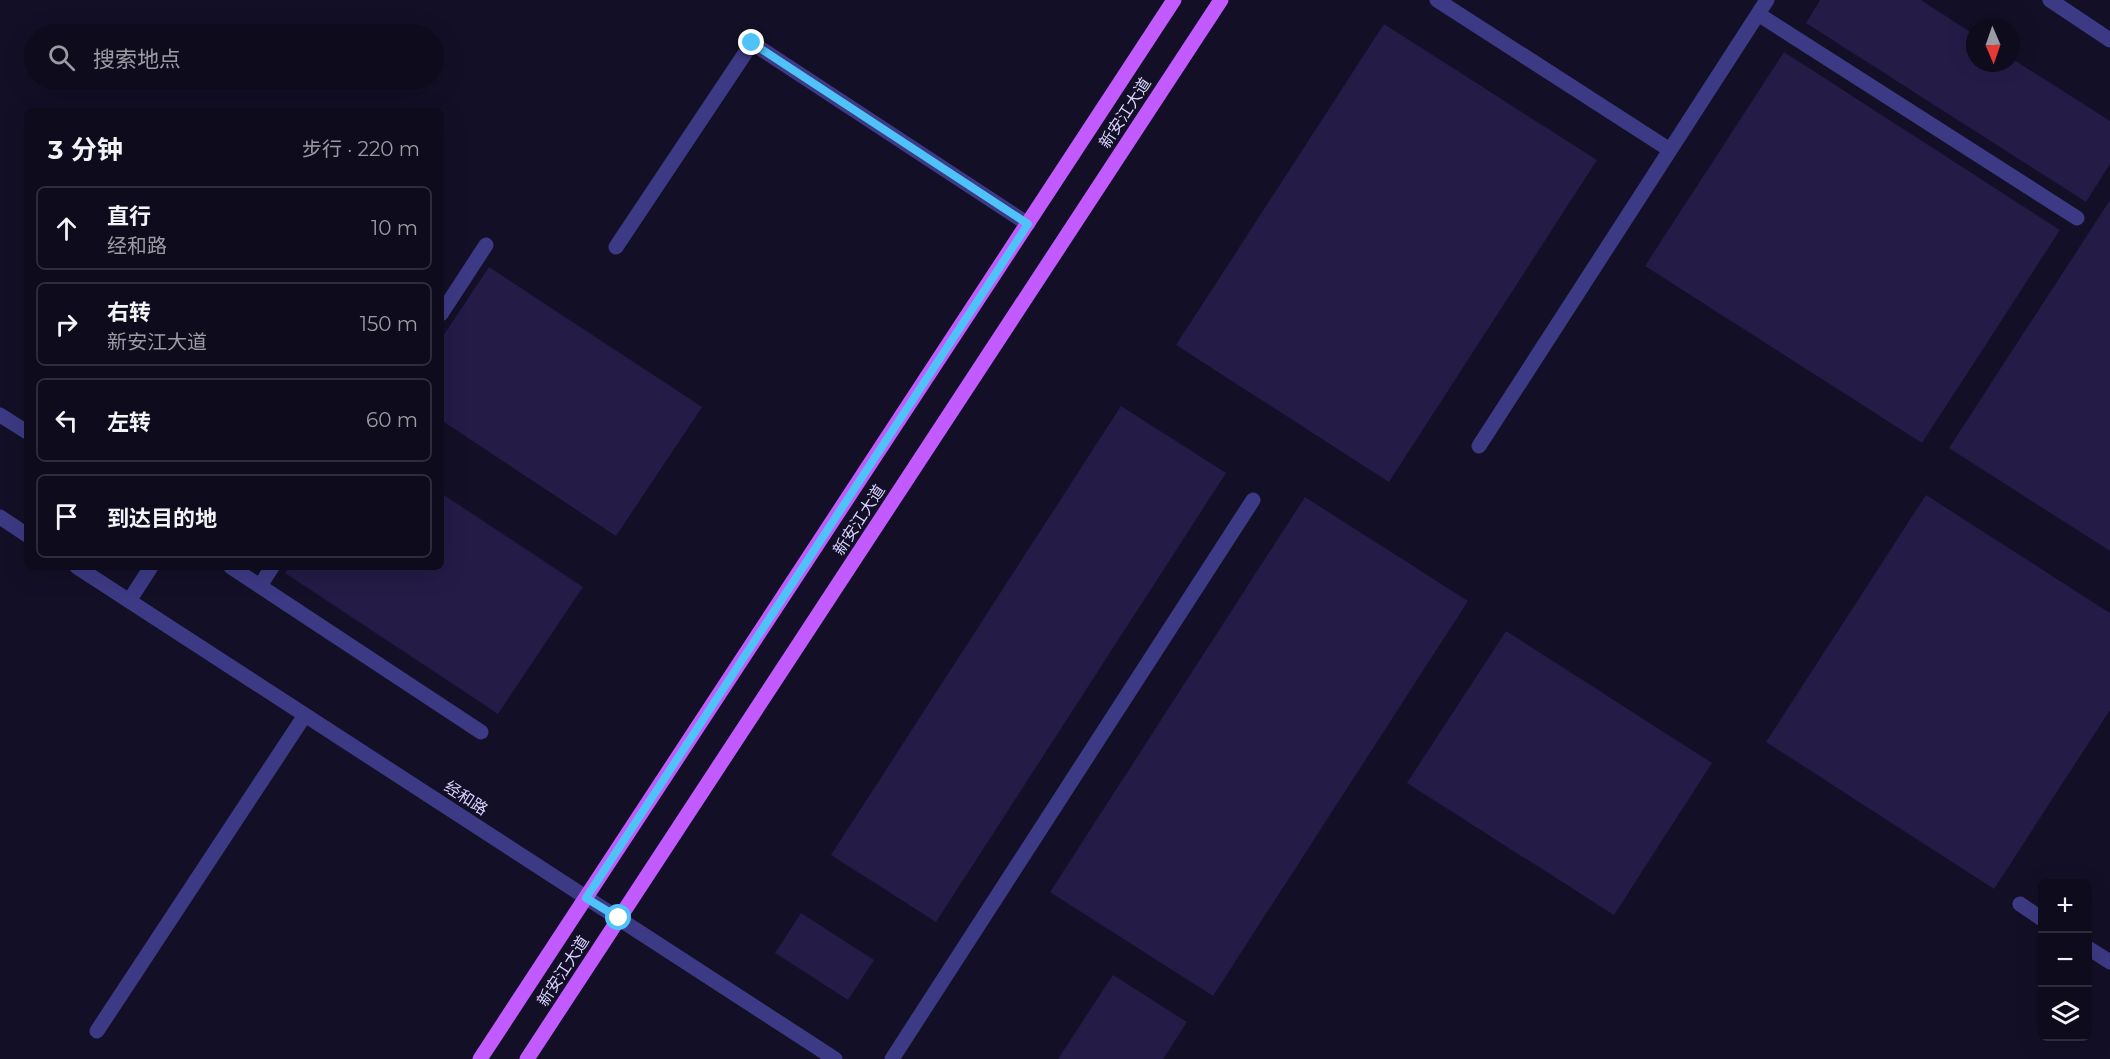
<!DOCTYPE html>
<html lang="zh">
<head>
<meta charset="utf-8">
<style>
	:root { --surface:#0e0b1c; --page:#171425; --text:#f1f3f6; --muted:#9b9ba3; --line:#2e2b3b }
	body { margin:0; font-family:Montserrat,"Noto Sans SC",sans-serif; background:var(--page); color:var(--text) }
	.controls { position:absolute; right:18px; bottom:18px; display:grid; overflow:hidden; border-radius:9px; box-shadow:0 6px 24px #0002 }
	.controls button { width:54px; height:54px; display:grid; place-items:center; padding:0; border:0; border-bottom:2px solid var(--line); background:var(--surface); color:var(--text); font:30px sans-serif }
	.compass { position:absolute; left:1966px; top:18px; width:54px; height:54px; border-radius:50%; background:var(--surface); box-shadow:0 6px 24px #0002; rotate:178deg }
	.stop { position:absolute; width:18px; height:18px; margin:-14px; border:4px solid #4fc3f7; border-radius:50%; background:#fff }
	.stop.end { background:#4fc3f7; border-color:#fff; box-shadow:0 2px 6px #0008 }
	.list { margin:0; padding:0; list-style:none }
	h2 { display:flex; justify-content:space-between; align-items:center; height:78px; margin:0; padding:0 24px; font-size:26px }
	h2 small { font-size:20px; font-weight:400; color:var(--muted) }
	.list li { display:grid; grid-template-columns:39px 1fr auto; gap:18px; align-items:center; box-sizing:border-box; height:84px; margin:0 12px 12px; padding:0 12px; border:2px solid var(--line); border-radius:9px }
	.list b { display:block; font-size:22px; white-space:nowrap }
	.list p { margin:0; font-size:20px; white-space:nowrap; color:var(--muted) }
	.list em { font-size:20px; font-style:normal; color:var(--muted) }
	.icon { flex:none; width:33px; height:33px; fill:none; stroke:currentColor; stroke-width:2; stroke-linecap:round; stroke-linejoin:round }
	.map { position:relative; flex:none; width:2110px; height:1059px; overflow:hidden }
	.search { position:absolute; background:var(--surface); box-shadow:0 6px 24px #0002; left:24px; top:24px; width:420px; height:66px; display:flex; align-items:center; gap:15px; box-sizing:border-box; padding:0 21px; border-radius:33px; color:var(--muted); font-size:22px }
	.panel { position:absolute; background:var(--surface); box-shadow:0 6px 24px #0002; left:24px; top:108px; width:420px; height:462px; border-radius:9px }
	.map>svg:first-child { display:block }
	.building { fill:#241b47 }
	.lines { fill:none; stroke-linecap:round; stroke-linejoin:round }
	.minor { stroke:#3d3a85; stroke-width:15 }
	.major { stroke:#c25bff; stroke-width:15 }
	.route { stroke:#4fc3f7; stroke-width:8 }
	.labels { text-anchor:middle; dominant-baseline:central; stroke-width:4.5; stroke-linejoin:round; paint-order:stroke }
	.street-label { font-size:16px; fill:#d9d4ff; stroke:#130f26 }
</style>
</head>
<body>
<div class="map">
<svg width="2110" height="1059" viewBox="0 0 2110 1059">
	<rect width="100%" height="100%" fill="#130f26"/>
	<path class="building" d="M1820,0H1921L1975,35V63H2011V58L2110,121V164L2086,202L1806,23Z
		M1384,24L1597,160L1389,482L1176,345Z
		M1784,52L2060,230L1922,443L1645,266Z
		M2110,200V551L1949,448Z
		M489,267L702,407L616,536L441,420V339Z
		M1121,406L1226,473L936,922L831,855Z
		M441,493L583,587L498,714L285,573L289,567H441Z
		M1926,495L2110,613V710L1994,889L1766,742Z
		M1305,497L1468,601L1213,996L1050,892Z
		M1506,631L1712,763L1614,915L1407,783Z
		M801,913L874,960L848,1000L775,953Z
		M1113,975L1187,1022L1163,1059H1058Z"/>
	<g class="lines">
		<path class="minor" d="M1437,0L1670,150
			M2050,0L2110,40
			M1758,14L2077,218
			M616,247L752,43L1028,224
			M441,314L486,245
			M0,415L27,432
			M1479,446L1767,0
			M0,517L27,535
			M77,567L835,1059
			M231,567L481,732
			M260,586L272,567
			M129,601L151,567
			M2020,904L2042,919
			M2088,948L2110,962
			M97,1031L305,715
			M892,1059L1253,500"/>
		<path class="major" d="M480,1059L1174,0
			M527,1059L1221,0"/>
	</g>
	<g class="lines">
		<path class="route" d="M619,918L586,898L1028,224L752,43"/>
	</g>
	<g class="labels">
		<g class="street-label">
			<text transform="translate(1125 113) rotate(-57)">新安江大道</text>
			<text transform="translate(859 520) rotate(-57)">新安江大道</text>
			<text transform="translate(466 798) rotate(33)">经和路</text>
			<text transform="translate(563 971) rotate(-57)">新安江大道</text>
		</g>
	</g>
</svg>
<div class="controls">
<button>+</button>
<button>−</button>
<button><svg class="icon" aria-label="layers" viewBox="0 0 24 24"><path d="M12 4l9 5-9 5-9-5zM3 14l9 5 9-5"/></svg></button>
</div>
<svg class="compass" viewBox="-18 -18 36 36"><path d="M0-13l5 13h-10z" fill="#e53935"/><path d="M0 13l5-13h-10z" fill="#9b9ba3"/></svg>
<div class="stop" style="left:619px;top:918px"></div>
<div class="stop end" style="left:752px;top:43px"></div>
<div class="search"><svg class="icon" aria-label="search" viewBox="0 0 24 24"><circle cx="10" cy="10" r="6"/><path d="M15 15l6 6"/></svg>搜索地点</div>
<section class="panel">
<h2>3 分钟<small>步行 · 220 m</small></h2>
<ul class="list">
<li><svg class="icon" aria-label="ahead" viewBox="0 0 24 24"><path d="M12 20V5M6 11l6-6 6 6"/></svg><div><b>直行</b><p>经和路</p></div><em>10 m</em></li>
<li><svg class="icon" aria-label="right" viewBox="0 0 24 24"><path d="M7 20v-9h11M14 6l5 5-5 5"/></svg><div><b>右转</b><p>新安江大道</p></div><em>150 m</em></li>
<li><svg class="icon" aria-label="left" viewBox="0 0 24 24"><path d="M17 20v-9H6M10 6l-5 5 5 5"/></svg><div><b>左转</b></div><em>60 m</em></li>
<li><svg class="icon" aria-label="arrive" viewBox="0 0 24 24"><path d="M6 21V4h12l-3 4 3 4H6"/></svg><div><b>到达目的地</b></div></li>
</ul>
</section>
</div>
</body>
</html>
